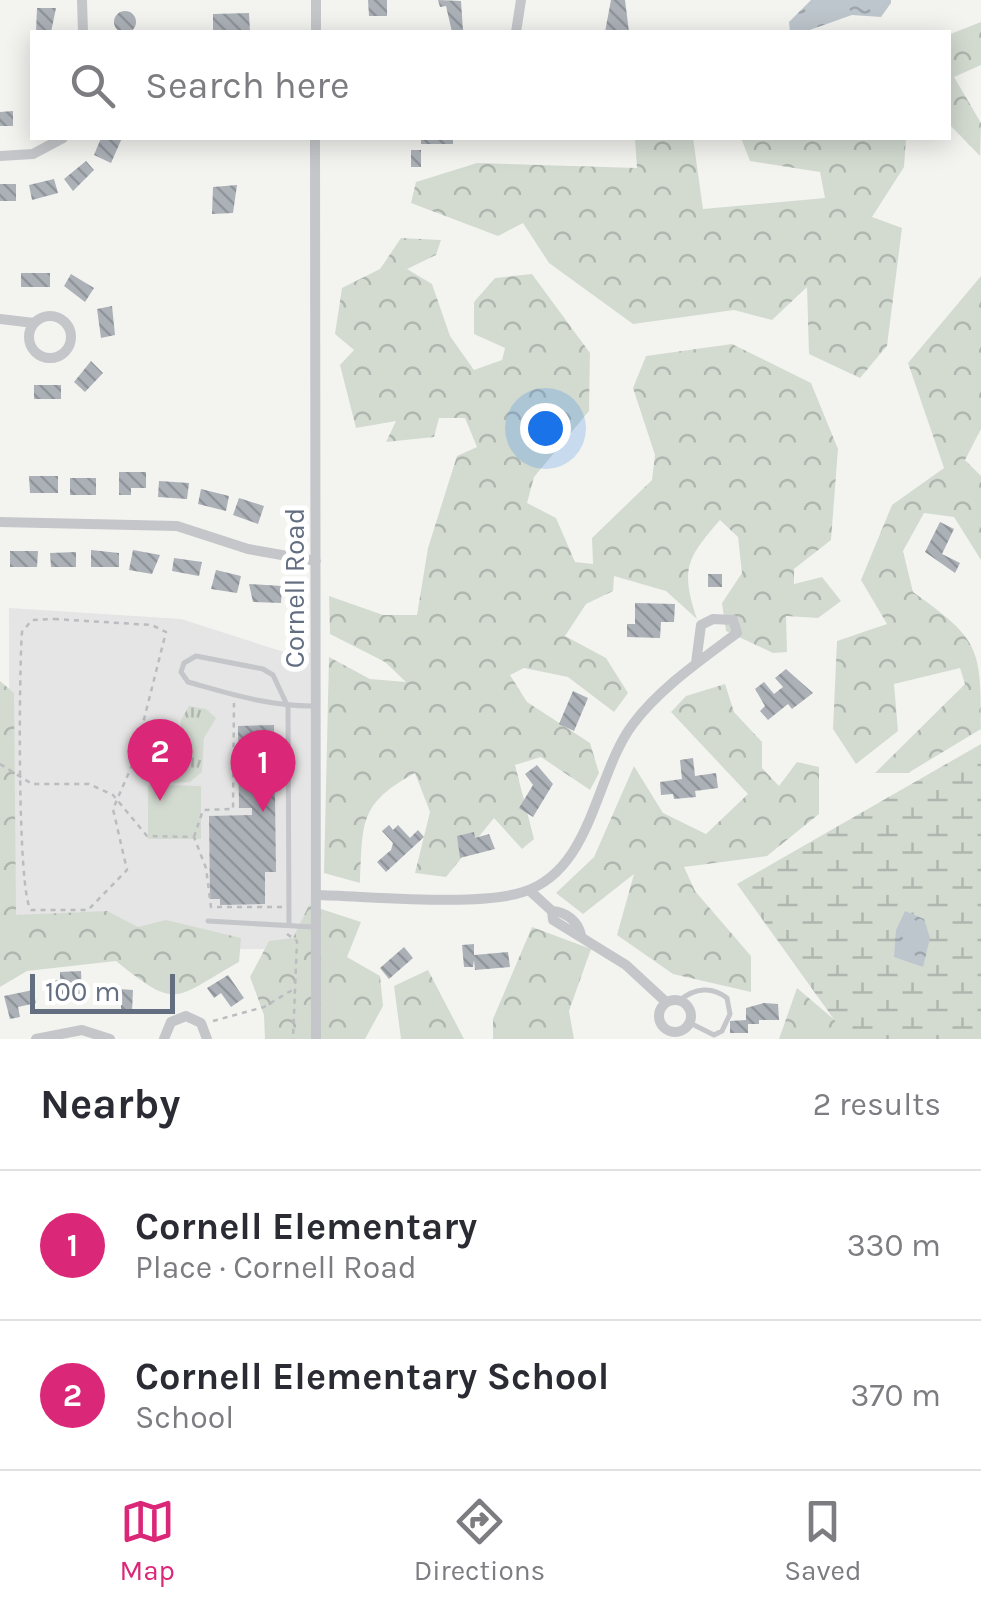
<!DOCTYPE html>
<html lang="en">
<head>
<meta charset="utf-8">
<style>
	:root { --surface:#fff; --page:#f7f7f7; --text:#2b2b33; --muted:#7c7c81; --line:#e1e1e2; --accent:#db2777 }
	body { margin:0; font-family:Karla,sans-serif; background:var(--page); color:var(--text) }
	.scale { position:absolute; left:30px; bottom:25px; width:145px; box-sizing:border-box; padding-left:10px; border:5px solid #636f81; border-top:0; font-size:28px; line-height:35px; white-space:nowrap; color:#636f81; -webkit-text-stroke:8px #fff; paint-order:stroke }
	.you { position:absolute; left:545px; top:428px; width:35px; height:35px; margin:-25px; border:8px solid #fff; border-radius:50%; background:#1a73e8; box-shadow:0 0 0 15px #1a73e833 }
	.badge { display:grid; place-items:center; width:65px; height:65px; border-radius:50%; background:var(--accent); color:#fff; font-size:32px; font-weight:700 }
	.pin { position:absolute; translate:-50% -82px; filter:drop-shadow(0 2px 5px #0008) }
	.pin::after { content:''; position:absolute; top:52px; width:35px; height:30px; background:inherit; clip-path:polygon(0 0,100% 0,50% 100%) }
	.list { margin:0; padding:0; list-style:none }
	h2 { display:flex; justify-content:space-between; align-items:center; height:130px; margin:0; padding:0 40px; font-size:42px }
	h2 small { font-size:32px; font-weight:400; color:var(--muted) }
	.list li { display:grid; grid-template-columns:65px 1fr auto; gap:30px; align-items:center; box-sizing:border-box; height:150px; padding:0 40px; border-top:2px solid var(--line) }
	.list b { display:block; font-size:38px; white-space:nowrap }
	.list p { margin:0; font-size:32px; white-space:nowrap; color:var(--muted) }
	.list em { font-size:32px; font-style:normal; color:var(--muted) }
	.icon { flex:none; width:55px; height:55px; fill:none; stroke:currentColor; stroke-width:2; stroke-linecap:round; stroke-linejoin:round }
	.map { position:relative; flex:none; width:981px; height:1039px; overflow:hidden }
	.search { position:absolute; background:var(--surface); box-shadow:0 5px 25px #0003; left:30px; right:30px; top:30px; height:110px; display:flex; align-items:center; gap:25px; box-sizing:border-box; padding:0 35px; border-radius:0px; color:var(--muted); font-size:38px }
	.sheet { height:430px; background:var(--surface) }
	nav { display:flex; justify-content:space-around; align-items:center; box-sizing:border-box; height:140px; border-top:2px solid var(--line); background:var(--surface); font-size:28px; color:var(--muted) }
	nav a { display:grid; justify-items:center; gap:5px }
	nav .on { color:var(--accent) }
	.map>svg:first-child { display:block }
	.built { fill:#e4e5e4 }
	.forest { fill:url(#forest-crowns) }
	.wetland { fill:url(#wetland-marsh) }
	.park { fill:url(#park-tufts) }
	.pitch { fill:#d3dbd1 }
	.water { fill:url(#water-ripples) }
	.building { fill:url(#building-back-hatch) }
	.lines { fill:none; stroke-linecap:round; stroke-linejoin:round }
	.path { stroke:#bbbcbf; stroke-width:2.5; stroke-dasharray:5 5; stroke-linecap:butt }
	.service { stroke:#c4c6ca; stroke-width:5 }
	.minor { stroke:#c4c6ca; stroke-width:10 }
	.labels { text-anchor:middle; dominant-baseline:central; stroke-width:10; stroke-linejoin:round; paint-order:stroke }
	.street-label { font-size:28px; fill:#636f81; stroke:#fff }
</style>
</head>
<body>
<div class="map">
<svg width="981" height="1039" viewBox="0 0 981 1039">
	<defs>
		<pattern id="forest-crowns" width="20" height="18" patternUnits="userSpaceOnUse" patternTransform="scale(2.5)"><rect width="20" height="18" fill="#d3dbd1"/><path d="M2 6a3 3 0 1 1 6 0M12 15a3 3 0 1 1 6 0" fill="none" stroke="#afb6af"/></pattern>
		<pattern id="wetland-marsh" width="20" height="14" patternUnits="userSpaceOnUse" patternTransform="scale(2.5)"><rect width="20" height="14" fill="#d3dbd1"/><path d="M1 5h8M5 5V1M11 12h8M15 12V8" fill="none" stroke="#afb6af"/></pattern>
		<pattern id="park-tufts" width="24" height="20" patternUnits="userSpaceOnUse" patternTransform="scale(2.5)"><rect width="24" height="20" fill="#d3dbd1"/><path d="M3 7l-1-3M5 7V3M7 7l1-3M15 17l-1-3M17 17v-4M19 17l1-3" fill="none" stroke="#afb6af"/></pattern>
		<pattern id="water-ripples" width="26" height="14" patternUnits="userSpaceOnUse" patternTransform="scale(2.5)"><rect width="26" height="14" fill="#bec6cd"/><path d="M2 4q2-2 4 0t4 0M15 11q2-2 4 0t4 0" fill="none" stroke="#9ea5ac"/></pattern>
		<pattern id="building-back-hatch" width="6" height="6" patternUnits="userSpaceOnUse" patternTransform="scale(2.5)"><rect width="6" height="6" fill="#acb1b8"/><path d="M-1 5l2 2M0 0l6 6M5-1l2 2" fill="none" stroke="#90949b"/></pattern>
	</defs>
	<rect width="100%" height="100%" fill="#f3f4f0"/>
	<path class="built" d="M9,608L181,619L284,652L310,653L311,949H10Z"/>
	<path class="forest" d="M981,22V65L954,77L981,123L980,156L949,124L948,35Z
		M635,138H693L703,209L825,198L820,172L750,161L741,138H906L904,167L872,217L902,228L887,346L860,378L809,354L807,287L772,320L734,310L633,324L549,263L523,223L498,236L411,203L416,182L477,163L637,168Z
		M401,238L441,240L436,255L407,269L432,284L450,336L474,370L502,360L505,348L474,334V302L495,278L532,274L590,353L589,411L534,477L527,503L556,518L575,562L593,564L592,538L652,480L655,455L633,388L646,356L732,344L811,383L838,449L831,540L794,569V584L822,577L841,601L818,618L786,616L787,652L773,653L726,631L722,603L742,573L738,537L720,520C687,558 680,569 697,619L666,591L614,576L613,591L586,604L565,636L606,658L628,693L614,712L568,677L524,668L510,675L527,702L590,743L599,773L590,790L541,757L515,765L534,839L522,849L494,818L446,877L415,873L430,812L415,773C358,804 363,823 360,883L324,873L329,657L370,679L406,682L385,662L330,634L329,596L383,615H417L428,548L457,456L477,447L465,418H439L434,437L386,442L396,421L356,428L340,365L354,350L335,334L342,288L380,269Z
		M981,276V429L965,460L981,476V560L954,517L924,513L903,551L913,592C980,640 981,647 981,729L908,773H875L965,684L960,668L894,684L898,731L856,764L833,729L837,641L887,624L861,580L892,505L944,468L908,363Z
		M0,681L14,693L16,915L107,911L138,927L166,920L241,938L239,962C173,999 178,1011 116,961L27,971L0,987Z
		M725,684L734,712L762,742V768L779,786L797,762L819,767V814L767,856L684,867L695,891L751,956V992L673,974L617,935L634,874L583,914L556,893L594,857L634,766L663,813L706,834L748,794L671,712L686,696Z
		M309,905L361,922L347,957L380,976L383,1006L365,1039H265L264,1015L250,977L269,941L293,938Z
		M532,927L591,949L569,1011L574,1039H493V1019Z
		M428,970L464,1039H401L394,986Z
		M797,988L857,1039H779Z"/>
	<path class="wetland" d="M981,744V1039H848L737,884Z"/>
	<path class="park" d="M189,706L206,709L216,718L204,738L202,772L190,782L168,783L167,748L180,743L181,720Z"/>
	<path class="pitch" d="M148,785L201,786V839H148Z"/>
	<path class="water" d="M811,0H891V3L881,17L852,15L804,32H790L789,22Z
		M905,911L924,919L930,938L923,967L894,957L896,930Z"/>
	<path class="building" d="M368,0H387V16H369Z
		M438,0L461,1L463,31L452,32L446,6L440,7Z
		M611,0H625L629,32H605Z
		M37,8H56L51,32H36Z
		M114 22a11 11 0 1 1 22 0a11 11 0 1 1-22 0Z
		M249,13L250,32H213V14Z
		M13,111V126H0V112Z
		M101,138H122L111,163L94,155Z
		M421,138H453V144H421Z
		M411,150H421V167H411Z
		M86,161L94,170L73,191L64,179Z
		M54,179L58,193L32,200L29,185Z
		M0,184H16V201H0Z
		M237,185L233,213L212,214L213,187Z
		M21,273H50V287H21Z
		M71,274L94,288L85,302L64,286Z
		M112,306L115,335L101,338L97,309Z
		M91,361L103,373L85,392L74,382Z
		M34,385H61V399H34Z
		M119,472H146V488H131V495H119Z
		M29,476H58V493H30Z
		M70,478H96V495H70Z
		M159,481L189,483L187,499L158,497Z
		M201,489L229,496L226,511L198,504Z
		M239,498L264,506L258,524L233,515Z
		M940,522L954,529L942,554L960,563L955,573L925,552Z
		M91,550L119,553V567H91Z
		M133,550L160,555L152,574L129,570Z
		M10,551H38L37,567H10Z
		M76,552V567H51L50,553Z
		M174,558L202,562L199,576L172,571Z
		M216,570L241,576L237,593L211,589Z
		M708,574H722V587H708Z
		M249,584L282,586L281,603L253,602Z
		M635,603L675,604L674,622H661L660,638L627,637V624H635Z
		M786,669L813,693L792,709L788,704L768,720L760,711L765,706L755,689L764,682L774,694L783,687L775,678Z
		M573,691L588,698L574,731L559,724Z
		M274,725L276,872H265V904L220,905V899H210L209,816L252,815V808H239L238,726Z
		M693,758L695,776L716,773L718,788L695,791L696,797L674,799L673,794L661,795L660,782L682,779L680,760Z
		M537,765L553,784L533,817L519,808L533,785L525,774Z
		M389,825L393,830L398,825L410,838L418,830L424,837L386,872L377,862L391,850L393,843L382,831Z
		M474,832L475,838L489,834L495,849L460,858L457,836Z
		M474,944V955L508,952L510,967L475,970L474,960L473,967H464L462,945Z
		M404,947L413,958L389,979L380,968Z
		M81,971L82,994H66V1001H55L54,980H60V972Z
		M228,975L244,998L231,1007L221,993L214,998L207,988Z
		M105,988L133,990L132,1012H121V1004H105Z
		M33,990L36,1003L18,1007L20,1017L10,1019L4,996Z
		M764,1003L778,1004L779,1020H759V1024H748V1033H730V1021L746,1020V1008Z"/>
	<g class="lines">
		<path class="path" d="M54,619L152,625L166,632L133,763L113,809L127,870L88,910H31C17,893 19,668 22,632L32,620Z
			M0,764L32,784H89L113,795L147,836L194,837L206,868L211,907H283
			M194,837L203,810L233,809L234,703
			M287,934L297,941L293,1039
			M213,1021L264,1007L294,989"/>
		<path class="service" d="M208,921L313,927
			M289,923L288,707L273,675L263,669L196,656L184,663L181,672L188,682C231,694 271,707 316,706
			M680,1000C695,988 712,986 727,998L730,1014L722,1031L714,1035L690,1023"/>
		<path class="minor" d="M82,0L83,32
			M316,32V0
			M516,32L521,0
			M315,138L316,1039
			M0,156L33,154L63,138
			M29 337a21 21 0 1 1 42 0a21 21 0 1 1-42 0Z
			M0,319L34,323
			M0,522L177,526L248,549L316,561
			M529,890L552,911L553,920L626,965L666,1002
			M316,895C368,896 478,907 523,892C593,870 595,774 633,724C660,688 701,660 737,633L733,620L713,619L701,625L696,663
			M552,911C566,912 578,921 581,935
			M659 1016a16 16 0 1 1 32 0a16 16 0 1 1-32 0Z
			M36,1039L82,1030L110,1039
			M164,1039L171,1022L186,1016L201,1023L207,1039"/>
	</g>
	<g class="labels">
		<g class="street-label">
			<text transform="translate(294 588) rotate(-90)">Cornell Road</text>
		</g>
	</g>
</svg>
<div class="scale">100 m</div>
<div class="you"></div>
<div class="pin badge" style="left:263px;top:812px">1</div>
<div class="pin badge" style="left:160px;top:801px">2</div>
<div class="search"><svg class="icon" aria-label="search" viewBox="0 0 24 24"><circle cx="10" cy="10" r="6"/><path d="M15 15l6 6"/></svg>Search here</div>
</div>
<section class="sheet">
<h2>Nearby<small>2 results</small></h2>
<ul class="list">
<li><span class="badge">1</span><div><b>Cornell Elementary</b><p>Place · Cornell Road</p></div><em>330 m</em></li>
<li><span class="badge">2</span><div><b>Cornell Elementary School</b><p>School</p></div><em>370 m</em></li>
</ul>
</section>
<nav>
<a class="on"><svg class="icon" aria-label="map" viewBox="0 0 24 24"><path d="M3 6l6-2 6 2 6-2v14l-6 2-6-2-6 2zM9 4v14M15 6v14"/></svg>Map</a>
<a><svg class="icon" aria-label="directions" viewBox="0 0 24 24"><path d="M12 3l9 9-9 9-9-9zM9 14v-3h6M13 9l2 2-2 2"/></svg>Directions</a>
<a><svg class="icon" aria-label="saved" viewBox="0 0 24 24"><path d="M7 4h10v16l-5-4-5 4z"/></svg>Saved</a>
</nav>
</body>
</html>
